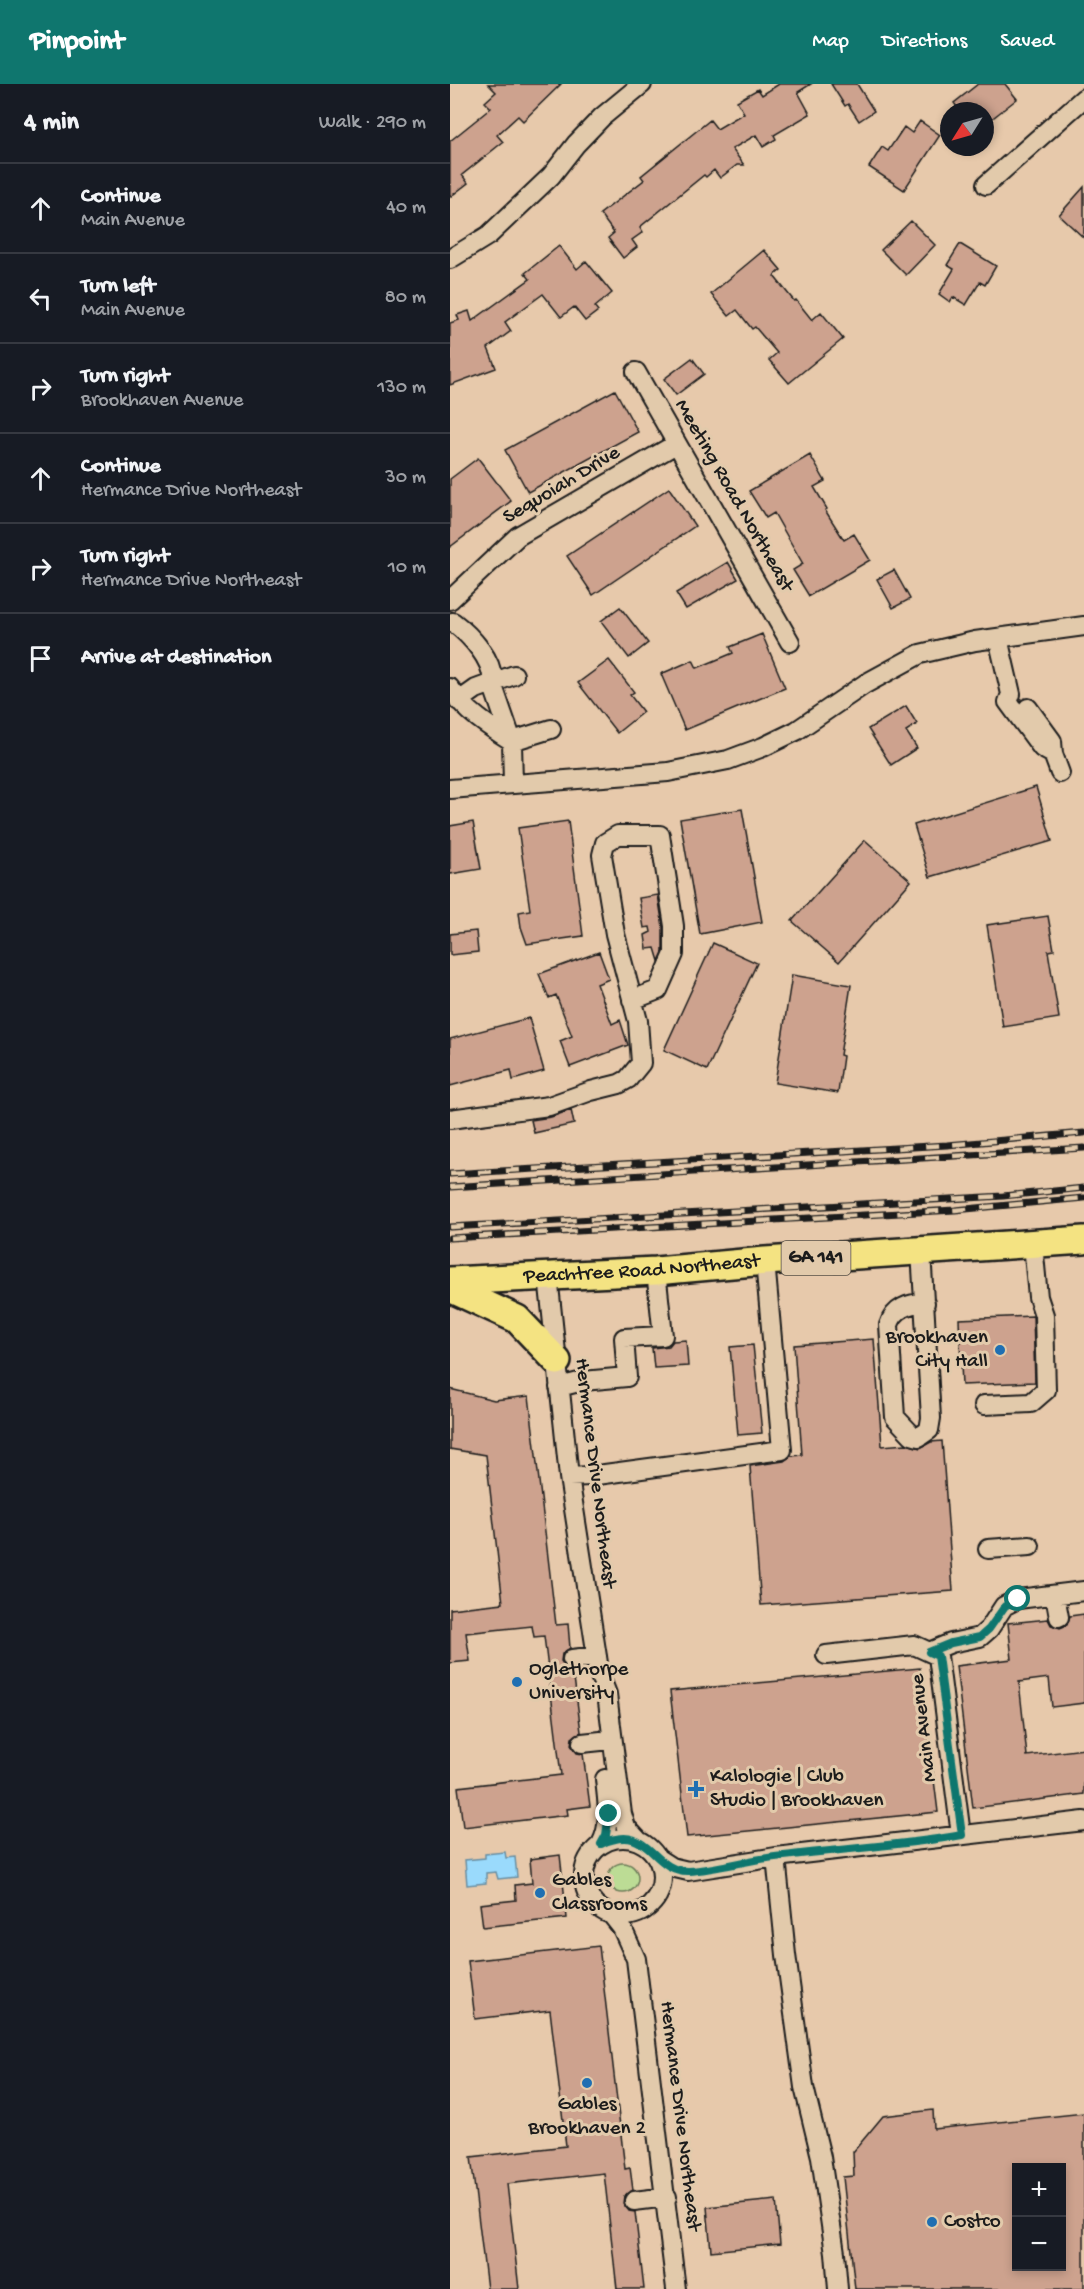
<!DOCTYPE html>
<html lang="en">
<head>
<meta charset="utf-8">
<style>
	:root { --surface:#171b24; --page:#242831; --text:#f1f3f6; --muted:#9ea1a6; --line:#363941; --accent:#0f766e }
	body { margin:0; font-family:"Gochi Hand",sans-serif; background:var(--page); color:var(--text) }
	.controls { position:absolute; right:18px; bottom:18px; display:grid; overflow:hidden; border-radius:0px; box-shadow:0 3px 9px #0003 }
	.controls button { width:54px; height:54px; display:grid; place-items:center; padding:0; border:0; border-bottom:2px solid var(--line); background:var(--surface); color:var(--text); font:30px sans-serif }
	.compass { position:absolute; left:490px; top:18px; width:54px; height:54px; border-radius:50%; background:var(--surface); box-shadow:0 3px 9px #0003; rotate:233deg }
	.stop { position:absolute; width:18px; height:18px; margin:-14px; border:4px solid #0f766e; border-radius:50%; background:#fff }
	.stop.end { background:#0f766e; border-color:#fff; box-shadow:0 2px 6px #0008 }
	.list { margin:0; padding:0; list-style:none }
	h2 { display:flex; justify-content:space-between; align-items:center; height:78px; margin:0; padding:0 24px; font-size:26px }
	h2 small { font-size:20px; font-weight:400; color:var(--muted) }
	.list li { display:grid; grid-template-columns:39px 1fr auto; gap:18px; align-items:center; box-sizing:border-box; height:90px; padding:0 24px; border-top:2px solid var(--line) }
	.list b { display:block; font-size:22px; white-space:nowrap }
	.list p { margin:0; font-size:20px; white-space:nowrap; color:var(--muted) }
	.list em { font-size:20px; font-style:normal; color:var(--muted) }
	.icon { flex:none; width:33px; height:33px; fill:none; stroke:currentColor; stroke-width:2; stroke-linecap:round; stroke-linejoin:round }
	.map { position:relative; flex:none; width:634px; height:2205px; overflow:hidden }
	header { display:flex; align-items:center; gap:36px; box-sizing:border-box; height:84px; padding:0 30px; background:var(--accent); color:#fff }
	header strong { font-size:28px }
	nav { display:flex; gap:33px; margin-inline-start:auto; font-size:21px }
	main { display:flex }
	aside { flex:1; background:var(--surface) }
	.map>svg:first-child { display:block }
	.green { fill:#bcdc95; stroke:#6c7c58; stroke-width:1.5 }
	.water { fill:#9adafc; stroke:#688ea2; stroke-width:1.5 }
	.building { fill:#cda28e; stroke:#1c1c1c; stroke-width:1.5; fill-rule:evenodd }
	.lines { fill:none; stroke-linecap:round; stroke-linejoin:round }
	.minor-casing { stroke:#1c1c1c; stroke-width:22 }
	.highway-casing { stroke:#1c1c1c; stroke-width:32 }
	.minor { stroke:#e2caab; stroke-width:18 }
	.highway { stroke:#f4e382; stroke-width:27 }
	.rail-casing { stroke:#1c1c1c; stroke-width:7 }
	.rail { stroke:#e2caab; stroke-width:4.5; stroke-dasharray:14; stroke-linecap:butt }
	.route { stroke:#0f766e; stroke-width:8 }
	.poi-dot { fill:#1f6fb2; stroke:#e2caab; stroke-width:2 }
	.labels { text-anchor:middle; dominant-baseline:central; stroke-width:6; stroke-linejoin:round; paint-order:stroke }
	.shield { fill:#e2caab; stroke:#575047; stroke-width:1.5 }
	.shield-label { font-size:20px; font-weight:bold; fill:#1c1c1c }
	.street-label { font-size:21px; fill:#1c1c1c; stroke:#e2caab }
	.poi-label { font-size:21px; fill:#1c1c1c; stroke:#e2caab; text-anchor:start }
</style>
</head>
<body>
<header>
<strong>Pinpoint</strong>
<nav><a>Map</a><a>Directions</a><a>Saved</a></nav>
</header>
<main>
<aside>
<h2>4 min<small>Walk · 290 m</small></h2>
<ul class="list">
<li><svg class="icon" aria-label="ahead" viewBox="0 0 24 24"><path d="M12 20V5M6 11l6-6 6 6"/></svg><div><b>Continue</b><p>Main Avenue</p></div><em>40 m</em></li>
<li><svg class="icon" aria-label="left" viewBox="0 0 24 24"><path d="M17 20v-9H6M10 6l-5 5 5 5"/></svg><div><b>Turn left</b><p>Main Avenue</p></div><em>80 m</em></li>
<li><svg class="icon" aria-label="right" viewBox="0 0 24 24"><path d="M7 20v-9h11M14 6l5 5-5 5"/></svg><div><b>Turn right</b><p>Brookhaven Avenue</p></div><em>130 m</em></li>
<li><svg class="icon" aria-label="ahead" viewBox="0 0 24 24"><path d="M12 20V5M6 11l6-6 6 6"/></svg><div><b>Continue</b><p>Hermance Drive Northeast</p></div><em>30 m</em></li>
<li><svg class="icon" aria-label="right" viewBox="0 0 24 24"><path d="M7 20v-9h11M14 6l5 5-5 5"/></svg><div><b>Turn right</b><p>Hermance Drive Northeast</p></div><em>10 m</em></li>
<li><svg class="icon" aria-label="arrive" viewBox="0 0 24 24"><path d="M6 21V4h12l-3 4 3 4H6"/></svg><div><b>Arrive at destination</b></div></li>
</ul>
</aside>
<div class="map">
<svg width="634" height="2205" viewBox="0 0 634 2205">
	<rect width="100%" height="100%" fill="#e7c9ab"/>
	<filter id="ink" filterUnits="userSpaceOnUse"><feTurbulence type="fractalNoise" baseFrequency=".0167" numOctaves="2"/><feDisplacementMap in="SourceGraphic" scale="12" xChannelSelector="R" yChannelSelector="G"/><feConvolveMatrix kernelMatrix="1 2 1 2 8 2 1 2 1" color-interpolation-filters="sRGB"/></filter>
	<g filter="url(#ink)">
		<path class="green" d="M158 1794a15 15 0 1 1 30 0a15 15 0 1 1-30 0Z"/>
		<path class="water" d="M55,1768L56,1774L65,1773L67,1793L48,1795L46,1788L36,1789V1799L17,1801L15,1776L35,1774V1770Z"/>
		<path class="building" d="M38,0H111L73,37L68,32L47,51L53,58L12,91L18,99L0,113V57L41,24L35,18L46,8Z
			M329,0H361L348,8L360,30L324,51L326,55L313,63L306,51L282,65L294,81H287L270,94L264,86L256,93L254,91L190,143L193,148L182,156L187,163L173,174L158,154L164,149L150,130L194,96L191,92L260,36L267,45L294,29L287,17L308,5L312,11Z
			M381,0H407L424,27L409,37L398,20L395,22Z
			M528,0H555L567,15L539,37L535,31V27H510L504,19Z
			M470,37L490,51L454,106L419,83L432,63L438,67L454,43L462,49Z
			M634,103V154L609,131Z
			M461,137L485,161L456,191L431,166Z
			M510,160L546,182L535,201L530,198L516,221L503,213L500,218L489,210L504,185L497,181Z
			M109,162L127,185L136,177L162,209L145,223L148,227L135,237L124,223L111,233L93,210L55,238L61,247L38,264L46,284L0,301V239L9,236L7,231L19,227L22,237L80,195L75,189Z
			M314,166L331,186L324,192L344,217L346,216L362,236L371,228L393,255L339,299L319,276L327,269L305,243L302,245L287,226L279,232L261,210Z
			M242,274L254,290L226,311L214,295Z
			M165,306L188,348L78,408L55,366Z
			M360,371L375,397L364,403L377,425L375,426L394,456L404,450L420,476L359,512L343,486L353,480L341,459L324,429L316,434L299,407Z
			M28,374L61,417L0,463V395Z
			M219,404L245,442L143,511L117,472Z
			M278,478L288,495L236,525L226,509Z
			M444,486L460,515L443,524L427,495Z
			M170,523L198,559L179,574L151,537Z
			M312,550L335,604L235,646L211,590L243,576L247,584L283,569L280,563Z
			M159,576L184,608L180,611L193,628L167,649L128,599Z
			M456,622L467,640L456,647L467,664L441,681L418,645Z
			M586,703L602,757L480,793L464,741Z
			M292,725L312,838L250,850L230,735Z
			M118,737L133,852L77,860L71,843L69,828L80,826L68,744Z
			M23,738L31,785L0,790V742Z
			M415,756L461,797L389,878L342,837Z
			M208,811L213,843V868L209,877L205,864L197,865L195,851L201,848L200,843L194,844L189,814Z
			M598,832L604,866L598,867L609,934L553,943L537,841Z
			M26,847L28,868L0,871V850Z
			M263,859L307,879L257,986L214,966Z
			M149,868L159,895L147,900L162,940L170,936L178,961L120,983L110,957L122,952L106,911L99,914L89,890Z
			M342,891L401,901L390,971L393,972L388,1009L325,999Z
			M79,934L94,987L63,996L61,986L0,1002V955Z
			M121,1026L124,1040L84,1049L81,1036L101,1033Z
			M583,1232L585,1298L512,1301L509,1235Z
			M424,1255L432,1362L456,1360L470,1364L481,1358L492,1357L503,1507L311,1521L300,1382L334,1377L341,1372L352,1371L344,1261Z
			M236,1256L238,1282L204,1284L202,1264L219,1262L223,1257Z
			M303,1261L312,1349L288,1351L280,1263Z
			M0,1305L44,1316L79,1312L106,1541L118,1540L120,1564L112,1570L111,1577L117,1585L123,1586L131,1648L122,1654L121,1661L127,1669L133,1670L140,1722L117,1725L118,1731L13,1743L8,1703L111,1691L94,1552L84,1553L82,1542L16,1549L20,1577L0,1579V1525L53,1519L36,1371L0,1365Z
			M634,1530V1619L602,1623L599,1594L569,1598L577,1672L634,1665V1710L523,1724L506,1582L562,1575L558,1539L598,1535L601,1541L610,1544L617,1541L620,1532Z
			M470,1584L488,1728L237,1753L220,1607Z
			M110,1771L117,1834L33,1843L30,1820L66,1816L65,1801L82,1799L80,1775Z
			M149,1862L175,2085L180,2084L183,2106L174,2112L173,2119L179,2127L185,2128L194,2205H167L154,2089L57,2100L69,2205H37L21,2073L116,2062L100,1926L25,1935L18,1877Z
			M483,2026L484,2045L634,2029V2205H405L393,2093L404,2092L403,2068L433,2032ZM567,2084H612V2182H567Z
			M326,2116L330,2160L261,2167L257,2123Z"/>
		<g class="lines">
			<g class="minor-casing">
				<path id="minor" d="M536,101L634,14
					M0,175L39,151L101,92L126,60L152,33L192,0
					M186,288L340,558
					M0,516L68,452L226,360
					M3,538C20,551 45,577 42,599L62,657L63,700
					M548,554L561,610L558,618L592,664L603,670
					M0,604C16,628 38,642 62,657
					M9,617L26,605L64,591
					M578,624L602,657L603,670L610,689
					M62,657L101,645
					M0,705L218,688L278,676L313,663L346,647L415,600L470,570L525,557L634,542
					M0,1035L99,1022L141,1007L169,1000L178,995L191,979L188,937L165,850L152,771L155,759L168,751H210L224,842V870L208,906L182,916
					M471,1167L481,1334L479,1346L469,1353L462,1351L445,1333L439,1241C444,1224 459,1219 475,1219
					M98,1192L119,1393L150,1592L157,1610L172,1730L176,1743L188,1756
					M109,1303L133,1297L177,1293L174,1254L213,1252L206,1187
					M534,1321L581,1319L596,1306L594,1231L588,1213L583,1160
					M119,1393L140,1392L332,1366L315,1177
					M538,1465L580,1462
					M605,1511L609,1533
					M479,1568L501,1559L530,1553L539,1545L554,1522L568,1515L634,1507
					M376,1571L464,1561L488,1572L511,1751
					M122,1575L147,1572
					M132,1659L151,1657
					M134 1793a39 39 0 1 1 78 0a39 39 0 1 1-78 0Z
					M151,1760C162,1740 157,1717 155,1695
					M326,1773L336,1871L354,2003L371,2073L385,2169L388,2205
					M207,1774L221,1783L238,1787L326,1773L634,1737
					M161,1830L172,1844L186,1875L226,2205
					M184,2117L217,2113"/>
			</g>
			<g class="highway-casing">
				<g id="highway">
					<path id="s1" d="M0,1197L206,1187L315,1177L634,1156"/>
					<path d="M0,1204L67,1235L107,1277"/>
				</g>
			</g>
			<use href="#minor" class="minor"/>
			<use href="#highway" class="highway"/>
			<g class="rail-casing">
				<path id="rail" d="M0,1090L497,1061L634,1049
					M0,1103L634,1064
					M0,1143L553,1112L634,1104
					M0,1154L505,1126L634,1114"/>
			</g>
			<use href="#rail" class="rail"/>
		</g>
	</g>
	<g class="lines" filter="url(#ink)">
		<path class="route" d="M159,1730L156,1751L151,1760C201,1737 200,1788 239,1787C268,1785 297,1776 325,1773C387,1765 450,1762 512,1751L488,1572L479,1568L501,1559L530,1553L539,1545L555,1522L568,1515"/>
	</g>
	<g class="poi-dot">
		<circle cx="550" cy="1266" r="6"/>
		<circle cx="67" cy="1598" r="6"/>
		<path d="M243 1696h6v6h6v6h-6v6h-6v-6h-6v-6h6z"/>
		<circle cx="90" cy="1809" r="6"/>
		<circle cx="137" cy="1999" r="6"/>
		<circle cx="482" cy="2138" r="6"/>
	</g>
	<g class="labels">
		<rect class="shield" x="331.5" y="1157" width="69" height="34" rx="4.5"/>
		<g class="shield-label">
			<text x="366" y="1174">GA 141</text>
		</g>
		<g class="street-label">
			<text transform="translate(112 402) rotate(-31)">Sequoiah Drive</text>
			<text transform="translate(283 412) rotate(60)">Meeting Road Northeast</text>
			<text stroke="none"><textPath href="#s1" startOffset="192">Peachtree Road Northeast</textPath></text>
			<text transform="translate(144 1389) rotate(83)">Hermance Drive Northeast</text>
			<text transform="translate(475 1644) rotate(-97)">Main Avenue</text>
			<text transform="translate(229 2032) rotate(83)">Hermance Drive Northeast</text>
		</g>
		<g class="poi-label">
			<text x="538" y="1254" text-anchor="end">Brookhaven<tspan x="538" dy="24">City Hall</tspan></text>
			<text x="79" y="1586">Oglethorpe<tspan x="79" dy="24">University</tspan></text>
			<text x="260" y="1693">Kalologie | Club<tspan x="260" dy="24">Studio | Brookhaven</tspan></text>
			<text x="102" y="1797">Gables<tspan x="102" dy="24">Classrooms</tspan></text>
			<text x="137" y="2021" text-anchor="middle">Gables<tspan x="137" dy="24">Brookhaven 2</tspan></text>
			<text x="494" y="2138">Costco</text>
		</g>
	</g>
</svg>
<div class="controls">
<button>+</button>
<button>−</button>
</div>
<svg class="compass" viewBox="-18 -18 36 36"><path d="M0-13l5 13h-10z" fill="#e53935"/><path d="M0 13l5-13h-10z" fill="#9ea1a6"/></svg>
<div class="stop" style="left:568px;top:1515px"></div>
<div class="stop end" style="left:159px;top:1730px"></div>
</div>
</main>
</body>
</html>
